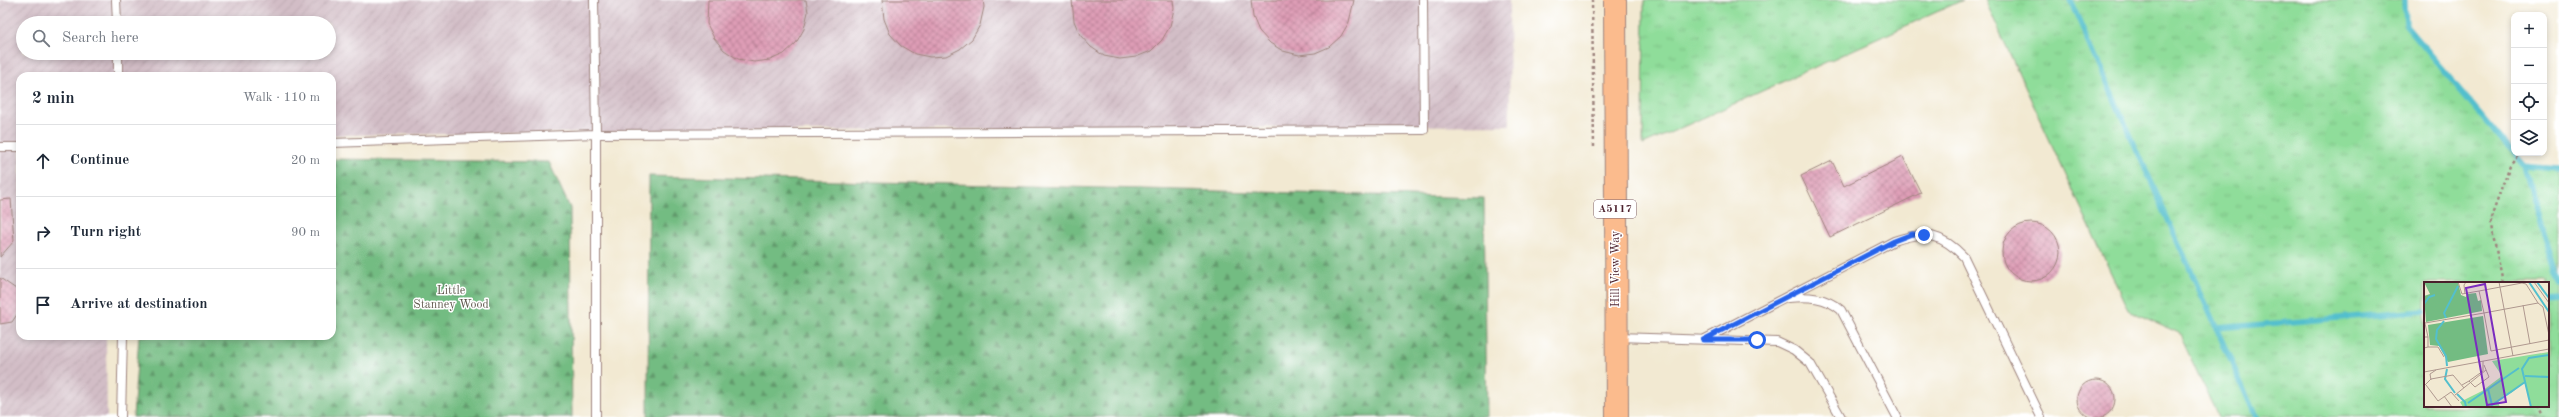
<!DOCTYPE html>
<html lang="en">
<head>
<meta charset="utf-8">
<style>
	:root { --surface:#fff; --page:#f6f6f7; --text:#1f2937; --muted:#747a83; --line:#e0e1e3 }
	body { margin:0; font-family:"Old Standard TT",serif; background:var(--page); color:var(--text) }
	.controls { position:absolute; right:12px; top:12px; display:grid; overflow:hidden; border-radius:8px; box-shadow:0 2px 6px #0003 }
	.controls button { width:36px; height:36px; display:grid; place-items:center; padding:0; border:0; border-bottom:1px solid var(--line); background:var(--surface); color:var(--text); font:20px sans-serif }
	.stop { position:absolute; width:12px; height:12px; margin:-9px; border:3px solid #2563eb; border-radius:50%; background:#fff }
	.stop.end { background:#2563eb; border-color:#fff; box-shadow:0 1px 4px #0008 }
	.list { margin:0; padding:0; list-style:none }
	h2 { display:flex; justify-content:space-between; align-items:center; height:52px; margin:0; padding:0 16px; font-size:17px }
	h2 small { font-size:13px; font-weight:400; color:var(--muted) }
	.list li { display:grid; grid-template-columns:26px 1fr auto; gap:12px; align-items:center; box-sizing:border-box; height:72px; padding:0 16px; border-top:1px solid var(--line) }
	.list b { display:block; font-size:15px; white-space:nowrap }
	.list em { font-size:13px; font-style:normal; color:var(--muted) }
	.icon { flex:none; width:22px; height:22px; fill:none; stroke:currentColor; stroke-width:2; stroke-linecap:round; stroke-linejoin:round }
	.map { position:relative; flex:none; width:2559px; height:417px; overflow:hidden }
	.search { position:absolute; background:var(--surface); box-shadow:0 2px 6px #0003; left:16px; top:16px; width:320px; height:44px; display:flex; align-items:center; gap:10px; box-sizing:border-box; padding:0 14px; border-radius:22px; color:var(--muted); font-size:15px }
	.panel { position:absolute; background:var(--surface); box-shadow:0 2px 6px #0003; left:16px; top:72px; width:320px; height:268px; border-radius:12px }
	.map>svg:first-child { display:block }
	.industrial { fill:url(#industrial-furrows); fill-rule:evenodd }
	.grass { fill:url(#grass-tufts); stroke:#6c7e62; fill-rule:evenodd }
	.forest { fill:url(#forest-firs); stroke:#5e6e56 }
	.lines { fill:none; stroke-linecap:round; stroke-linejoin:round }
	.stream { stroke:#53bfcd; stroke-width:5.5 }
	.building { fill:url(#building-cross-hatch) }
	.service-casing { stroke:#9e847e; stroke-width:10 }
	.primary-casing { stroke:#9e847e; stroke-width:24 }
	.path { stroke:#9e847e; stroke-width:2.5; stroke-dasharray:3 3; stroke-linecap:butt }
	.service { stroke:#fff; stroke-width:8 }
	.primary { stroke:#fbbb8d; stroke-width:22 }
	.route { stroke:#2563eb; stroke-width:5 }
	.labels { text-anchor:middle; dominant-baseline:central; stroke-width:3; stroke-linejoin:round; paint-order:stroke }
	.shield { fill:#fff; stroke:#80626b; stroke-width:1 }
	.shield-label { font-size:11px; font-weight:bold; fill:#4a1f2b }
	.street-label { font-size:12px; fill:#4a1f2b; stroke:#fff }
	.park-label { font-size:12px; fill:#5f584c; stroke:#fff }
	.inset-river { fill:none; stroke:#53bfcd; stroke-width:2 }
	.inset-road { fill:none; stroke:#af988f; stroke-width:1 }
	.view { fill:#7b2cbf; fill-opacity:0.15; stroke:#7b2cbf; stroke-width:2 }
	.inset-edge { fill:none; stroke:#4a1f2b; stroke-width:2 }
</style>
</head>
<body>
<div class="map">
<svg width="2559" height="417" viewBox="0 0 2559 417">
	<defs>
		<pattern id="industrial-furrows" width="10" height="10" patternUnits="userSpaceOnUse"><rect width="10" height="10" fill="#d2bdc6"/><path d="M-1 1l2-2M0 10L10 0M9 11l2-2" fill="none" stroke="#b6a2aa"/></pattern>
		<pattern id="grass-tufts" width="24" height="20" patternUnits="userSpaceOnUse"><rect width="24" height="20" fill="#8fdd9a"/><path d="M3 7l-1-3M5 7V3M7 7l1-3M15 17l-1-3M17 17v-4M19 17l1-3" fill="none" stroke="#7dbd85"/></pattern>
		<pattern id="forest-firs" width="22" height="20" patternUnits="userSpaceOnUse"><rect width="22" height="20" fill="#73bc82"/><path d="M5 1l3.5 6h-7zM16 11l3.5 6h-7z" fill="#60986b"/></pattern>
		<pattern id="building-cross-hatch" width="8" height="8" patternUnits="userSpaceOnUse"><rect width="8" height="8" fill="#de9db6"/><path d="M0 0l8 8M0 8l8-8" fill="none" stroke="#b67f94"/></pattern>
	</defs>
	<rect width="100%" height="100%" fill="#fff"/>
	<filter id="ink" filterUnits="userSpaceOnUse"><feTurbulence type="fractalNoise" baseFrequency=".025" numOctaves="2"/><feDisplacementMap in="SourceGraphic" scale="8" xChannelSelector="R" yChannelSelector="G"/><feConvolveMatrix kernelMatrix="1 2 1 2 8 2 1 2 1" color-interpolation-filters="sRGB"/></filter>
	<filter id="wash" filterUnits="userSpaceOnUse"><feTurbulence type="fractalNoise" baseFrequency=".012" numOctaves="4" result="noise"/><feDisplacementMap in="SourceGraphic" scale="16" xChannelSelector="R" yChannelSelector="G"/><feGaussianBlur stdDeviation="0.9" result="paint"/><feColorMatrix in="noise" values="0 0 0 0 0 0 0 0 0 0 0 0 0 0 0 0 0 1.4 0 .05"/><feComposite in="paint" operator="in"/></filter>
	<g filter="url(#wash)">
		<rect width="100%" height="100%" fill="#f2e9d2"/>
		<path class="industrial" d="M0,0H1509L1510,125L332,135V76H20V336H106L107,417H0ZM23,23H329V53H23Z"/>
		<path class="grass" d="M1644,0H1963L1643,145Z
			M1985,0H2405L2406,26L2524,165L2559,169V417H2218L2179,333L2128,310ZM2425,283H2548V406H2425Z"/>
		<path class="forest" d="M332,159L549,162L570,208L572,417H133L139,336H332Z
			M649,176L1484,198L1487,417H648Z"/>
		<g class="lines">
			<path class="stream" d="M2070,0L2256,417
				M2405,0L2406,26L2524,166L2559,285
				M2524,166L2559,169
				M2548,300L2559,299
				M2216,328L2425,311"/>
		</g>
		<g id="blocks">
			<path class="building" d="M708,0H806L808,12L804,29L796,43L784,54L770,60L754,62L738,59L724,50L714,38L707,24Z
				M882,0H983L984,7L980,25L972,39L960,49L946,56L930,57L915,54L901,46L890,34L884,19Z
				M1072,0H1173L1174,9L1170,26L1162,40L1151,51L1136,57L1120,59L1104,56L1091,47L1080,35L1074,21Z
				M1251,0H1354L1349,22L1341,36L1329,47L1315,53L1299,55L1283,51L1270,43L1259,31L1253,17Z
				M1903,157L1921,193L1830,237L1801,176L1832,161L1844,186Z
				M11,199L14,241L0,257V200Z
				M2002 252a29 29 0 1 1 58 0a29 29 0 1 1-58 0Z
				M0,278L19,291L20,300V310L12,322L0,324Z
				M2077 399a19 19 0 1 1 38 0a19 19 0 1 1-38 0Z"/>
		</g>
	</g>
	<g filter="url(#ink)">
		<use href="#blocks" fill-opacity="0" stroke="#9e847e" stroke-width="1"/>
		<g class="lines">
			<g class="service-casing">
				<path id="service" d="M116,0L117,23
					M118,53V76
					M332,143L596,134L594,0
					M0,147H20
					M1788,298C1808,296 1826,297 1841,310L1897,417
					M1617,337L1777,342L1794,350L1810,363L1841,417
					M1703,340L1894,241C1924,230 1942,234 1964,257L2041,417
					M121,417L123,336
					M596,417V134L1424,130L1423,0"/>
			</g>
			<g class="primary-casing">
				<path id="primary" d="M1615,0L1617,417"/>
			</g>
			<path class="path" d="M1592,0L1594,147
				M2503,283L2490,221L2510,165L2519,153
				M2539,406L2544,417"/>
			<use href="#service" class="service"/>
			<use href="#primary" class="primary"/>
		</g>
	</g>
	<g class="lines" filter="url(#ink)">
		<path class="route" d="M1757,340H1703L1894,241L1912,234L1924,235"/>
	</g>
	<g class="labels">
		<rect class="shield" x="1594" y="200" width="42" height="18" rx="3"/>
		<g class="shield-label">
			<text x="1615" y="209">A5117</text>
		</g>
		<g class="street-label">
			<text transform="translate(1616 269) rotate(-90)">Hill View Way</text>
		</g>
		<g class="park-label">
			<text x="451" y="291">Little<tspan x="451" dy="14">Stanney Wood</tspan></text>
		</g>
	</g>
	<g transform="translate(2424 282)">
		<rect width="125" height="125" fill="#f2e9d2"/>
		<path d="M125,70V125H107L101,100L87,111L80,113L74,120L76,125H39L36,120L58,109L78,94L68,79Z" fill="#8fdd9a"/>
		<path d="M0,0H34L37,13L42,15L43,12L52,11L54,19L57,18L58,29L2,40L0,14L6,12ZM59,34L64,72L24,80L15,64L6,63L4,43Z" fill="#73bc82"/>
		<path class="inset-river" d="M105,0L125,30M113,0L125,16M0,22L5,15L11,13M22,36L20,31L34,4M20,39L13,48L12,57L22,74L23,84M23,87L21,97L31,111M101,94L125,95M64,107L68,123L101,100M33,112L41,120L42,125M44,121L95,86M107,125L98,87L105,76L125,73"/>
		<path class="inset-road" d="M34,0L38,12L55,9L60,31L114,21L119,25L125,53M75,0L89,74M110,0L125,21M55,9L98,1L102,2L114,21M41,12L40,3L42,0M99,23L106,62M0,37L4,55H0M1,41L60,31L67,69L125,58M4,65H14L20,75M0,66L4,65V55M0,90L125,67M7,98L6,92L12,88M45,99L59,89V79M2,103L14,119L27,110L35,119M38,103L45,99L51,105L65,95L60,83M0,104L7,97L29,93L40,106M31,113L62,88M20,114L28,125"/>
		<path class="view" d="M61,2L82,120L63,123L42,6Z"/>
		<rect width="125" height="125" class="inset-edge"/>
	</g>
</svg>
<div class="controls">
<button>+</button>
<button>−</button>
<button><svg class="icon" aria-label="locate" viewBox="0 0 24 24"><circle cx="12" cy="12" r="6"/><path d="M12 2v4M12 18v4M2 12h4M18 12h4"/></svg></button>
<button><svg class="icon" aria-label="layers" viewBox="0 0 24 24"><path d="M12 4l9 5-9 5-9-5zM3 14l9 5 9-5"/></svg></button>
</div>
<div class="stop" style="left:1757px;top:340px"></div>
<div class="stop end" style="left:1924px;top:235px"></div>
<div class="search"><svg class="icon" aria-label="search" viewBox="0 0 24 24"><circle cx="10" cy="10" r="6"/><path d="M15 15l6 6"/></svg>Search here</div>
<section class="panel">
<h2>2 min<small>Walk · 110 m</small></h2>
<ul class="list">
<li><svg class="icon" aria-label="ahead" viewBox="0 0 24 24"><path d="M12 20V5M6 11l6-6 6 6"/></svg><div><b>Continue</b></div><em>20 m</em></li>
<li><svg class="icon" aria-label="right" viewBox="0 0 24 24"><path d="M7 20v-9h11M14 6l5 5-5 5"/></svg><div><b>Turn right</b></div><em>90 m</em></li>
<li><svg class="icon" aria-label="arrive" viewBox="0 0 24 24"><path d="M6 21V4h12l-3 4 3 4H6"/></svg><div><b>Arrive at destination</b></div></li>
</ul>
</section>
</div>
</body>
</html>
